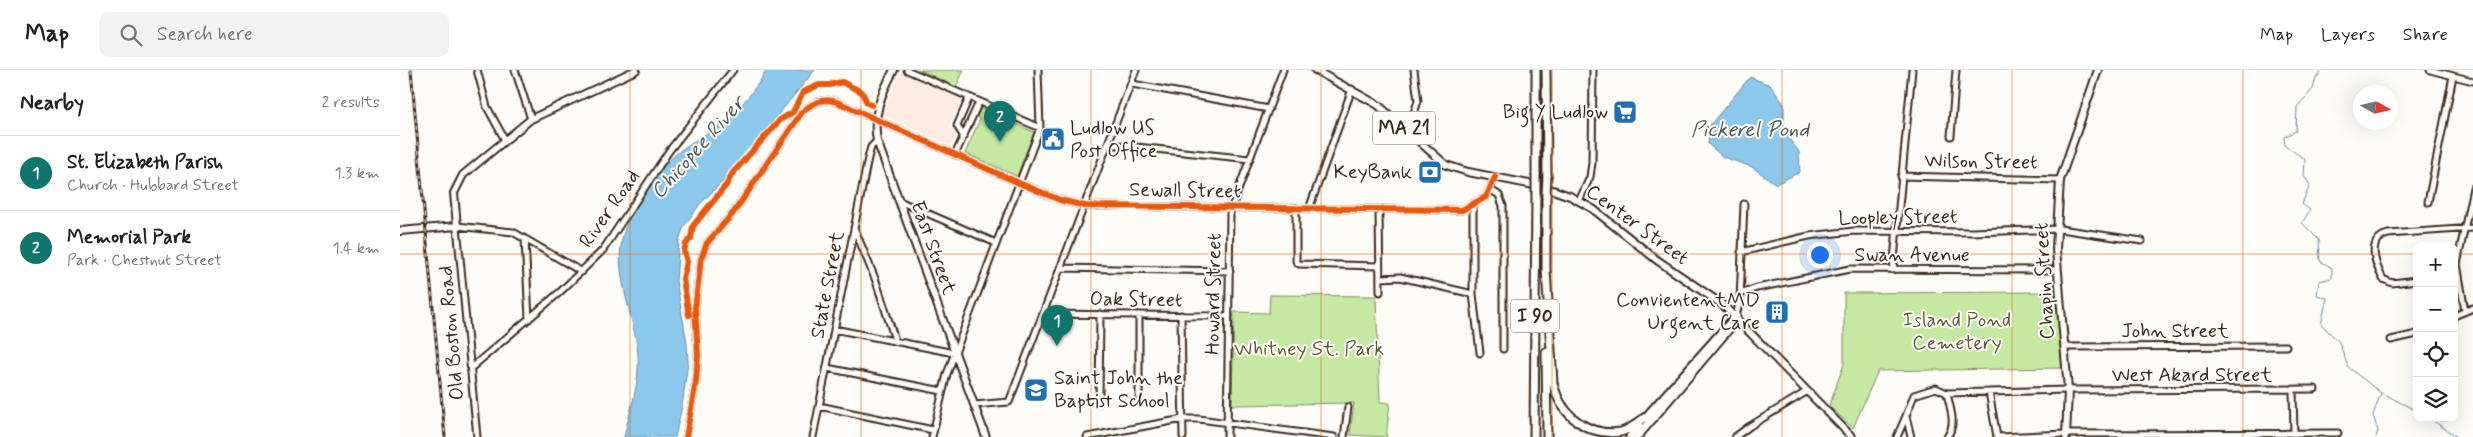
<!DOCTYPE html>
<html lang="en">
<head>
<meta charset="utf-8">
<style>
	:root { --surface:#fff; --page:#f2f2f2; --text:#202124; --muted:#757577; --line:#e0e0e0; --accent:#0f766e }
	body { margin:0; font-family:Mynerve,sans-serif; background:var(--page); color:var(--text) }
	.controls { position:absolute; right:15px; bottom:15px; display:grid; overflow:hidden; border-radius:10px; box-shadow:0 5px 20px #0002 }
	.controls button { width:45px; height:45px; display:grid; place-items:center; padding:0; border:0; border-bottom:1px solid var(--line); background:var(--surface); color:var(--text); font:25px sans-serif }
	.compass { position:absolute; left:1953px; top:15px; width:45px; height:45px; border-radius:50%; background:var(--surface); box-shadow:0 5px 20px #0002; rotate:98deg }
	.you { position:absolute; left:1419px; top:184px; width:18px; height:18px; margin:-12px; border:4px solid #fff; border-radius:50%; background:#1a73e8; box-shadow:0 0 0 8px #1a73e833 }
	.badge { display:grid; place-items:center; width:32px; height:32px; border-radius:50%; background:var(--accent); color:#fff; font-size:16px; font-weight:700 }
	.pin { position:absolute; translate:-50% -41px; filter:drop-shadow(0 1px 2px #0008) }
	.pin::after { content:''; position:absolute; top:26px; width:18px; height:15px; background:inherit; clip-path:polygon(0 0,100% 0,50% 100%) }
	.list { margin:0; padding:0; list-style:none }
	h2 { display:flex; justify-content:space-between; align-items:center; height:65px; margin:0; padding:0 20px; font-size:21px }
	h2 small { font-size:16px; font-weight:400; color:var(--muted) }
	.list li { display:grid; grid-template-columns:32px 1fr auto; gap:15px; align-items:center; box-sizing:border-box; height:75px; padding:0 20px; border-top:1px solid var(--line) }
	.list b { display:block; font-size:19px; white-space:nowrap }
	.list p { margin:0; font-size:16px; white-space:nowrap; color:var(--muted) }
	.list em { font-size:16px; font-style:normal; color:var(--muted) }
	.icon { flex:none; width:28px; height:28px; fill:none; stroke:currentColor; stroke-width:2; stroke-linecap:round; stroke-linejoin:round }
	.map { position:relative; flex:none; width:2073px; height:367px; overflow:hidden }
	header { display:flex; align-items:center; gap:30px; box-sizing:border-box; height:70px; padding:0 25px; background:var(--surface); border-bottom:1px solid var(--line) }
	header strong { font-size:24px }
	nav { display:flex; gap:28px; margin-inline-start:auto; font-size:18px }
	.search { width:350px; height:45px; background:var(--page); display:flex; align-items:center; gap:12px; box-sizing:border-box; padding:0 18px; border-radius:10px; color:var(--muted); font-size:19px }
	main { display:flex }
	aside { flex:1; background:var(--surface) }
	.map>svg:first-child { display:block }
	.built { fill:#fcebe2 }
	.green { fill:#c5e9a2; stroke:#808a60 }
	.water { fill:#8cc8ec; stroke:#6c899a }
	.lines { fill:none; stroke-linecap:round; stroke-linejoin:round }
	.stream { stroke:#6c899a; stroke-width:1 }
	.minor-casing { stroke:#3b2a1e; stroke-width:9 }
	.major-casing { stroke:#3b2a1e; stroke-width:10 }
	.highway-casing { stroke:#3b2a1e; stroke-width:11 }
	.minor { stroke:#fdfcf7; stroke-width:5 }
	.major { stroke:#fdfcf7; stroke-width:6 }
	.highway { stroke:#fdfcf7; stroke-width:7 }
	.rail-casing { stroke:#3b2a1e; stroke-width:3 }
	.rail { stroke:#fdfcf7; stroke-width:1; stroke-dasharray:4; stroke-linecap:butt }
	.highway-bridge-casing { stroke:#3b2a1e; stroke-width:11; stroke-linecap:butt }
	.highway-bridge { stroke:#fdfcf7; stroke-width:7 }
	.cycleway-casing { stroke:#fdfcf7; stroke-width:9 }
	.cycleway { stroke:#e8590c; stroke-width:6 }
	.grid { fill:none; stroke:#e8590c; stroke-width:1; stroke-opacity:0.55 }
	.labels { text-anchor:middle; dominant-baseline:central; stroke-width:4; stroke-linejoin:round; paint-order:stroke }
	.shield { fill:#fdfcf7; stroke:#75695f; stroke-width:1 }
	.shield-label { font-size:19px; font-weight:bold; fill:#3b2a1e }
	.poi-label { font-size:20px; fill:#3b2a1e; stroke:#fdfcf7; text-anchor:end }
	.street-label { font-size:20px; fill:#3b2a1e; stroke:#fdfcf7 }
	.park-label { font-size:20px; fill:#5e5a3f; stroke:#fdfcf7 }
	.water-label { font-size:21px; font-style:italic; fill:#53595c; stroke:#fdfcf7 }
</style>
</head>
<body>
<header>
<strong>Map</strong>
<div class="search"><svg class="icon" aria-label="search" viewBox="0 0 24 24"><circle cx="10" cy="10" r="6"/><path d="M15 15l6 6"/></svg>Search here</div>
<nav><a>Map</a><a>Layers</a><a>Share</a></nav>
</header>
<main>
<aside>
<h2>Nearby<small>2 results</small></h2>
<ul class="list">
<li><span class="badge">1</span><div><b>St. Elizabeth Parish</b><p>Church · Hubbard Street</p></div><em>1.3 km</em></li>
<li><span class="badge">2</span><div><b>Memorial Park</b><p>Park · Chestnut Street</p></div><em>1.4 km</em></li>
</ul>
</aside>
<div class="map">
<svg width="2073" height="367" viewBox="0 0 2073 367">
	<rect width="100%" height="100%" fill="#fdfcf7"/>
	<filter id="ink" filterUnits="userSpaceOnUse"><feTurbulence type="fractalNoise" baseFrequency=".02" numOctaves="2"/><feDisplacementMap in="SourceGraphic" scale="10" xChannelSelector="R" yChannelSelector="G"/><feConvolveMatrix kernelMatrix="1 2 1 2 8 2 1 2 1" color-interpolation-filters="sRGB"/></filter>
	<g filter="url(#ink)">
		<path class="built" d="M501,1L562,29L549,57L557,64L551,76L481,44Z"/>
		<path class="green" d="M520,0H564L556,17Z
			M581,38L634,62L617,106L565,83L580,49L577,47Z
			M1656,222L1662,298L1478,301L1453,358L1429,336L1444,294V223Z
			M870,225L976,226L980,332L990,333L986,367L950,365L954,333L832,335L834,242L869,243Z"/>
		<path class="water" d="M367,0H415L324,110L300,134L284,156L279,170L276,211L287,273L288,292L282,336L275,367H224C230,340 240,314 238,285C235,246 210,198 225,159C238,128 261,93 288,75C300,67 313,61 324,52C341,38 355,19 367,0Z
			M1350,7L1370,15L1384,34V56L1390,70L1399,82L1400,102L1376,114L1352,97L1323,87L1308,74L1310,55Z"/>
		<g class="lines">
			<path class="stream" d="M1923,0L1916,8L1913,19L1897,37L1896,61L1884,67L1885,76L1905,89L1904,106L1910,115L1902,134L1910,140L1902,153L1919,170L1920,191L1932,198V208L1919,211L1917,225L1927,228L1921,254L1939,272L1948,297L1981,323L1973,345L1978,361L1976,367
				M1982,323L2017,341
				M2029,348L2057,367"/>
			<g class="minor-casing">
				<path id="minor" d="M77,0L87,37L105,70
					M115,0L131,49
					M507,0L640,58
					M2030,0L2073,11
					M732,14L869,39
					M1008,61L1018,31L1014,0
					M1551,66L1556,0
					M564,67L557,56L569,28
					M708,74L850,89
					M555,85L579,32
					M1501,106L1660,110
					M1091,120L1099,125L1103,136V279
					M499,131L596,173
					M1179,131L1190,107L1192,93L1193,0
					M2028,132L2053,6
					M1073,136V224L1080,283
					M896,138V191L899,194L979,196
					M909,139L952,19
					M979,140L980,222
					M455,160L476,211L495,270
					M125,169L129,249
					M1341,182L1409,166L1454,161L1572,162L1660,159L1742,171
					M660,198L830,201
					M1493,200L1512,0
					M981,208L1000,207L1073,224
					M2017,210L1992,213L1983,209C1975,194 1966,170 1988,164L2073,158
					M1340,224L1357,218L1450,199L1657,200
					M2065,241L2057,194L2073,118
					M643,244L829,246
					M781,245L783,367
					M1336,246L1340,230L1344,134
					M2054,246L2073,238
					M434,259L554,283
					M1991,270L2017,264
					M1665,277L1886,276
					M71,298L160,222L203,180L269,81L333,0
					M427,298L542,321
					M1893,320L1894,364
					M1589,322L1597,367
					M1547,323L1668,320L1915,319
					M699,332L700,244
					M739,332V245
					M574,335L609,332L611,327L736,0
					M419,336L533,360
					M77,367L57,156L113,162L182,202
					M286,367L296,311L298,284L295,238L301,189L307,173L334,142L402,42C412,33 423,27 437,32L619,113L660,130L685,136L1062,140L1086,127L1095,107
					M413,367L468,88L471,77L477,71
					M532,367L547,304L640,58L638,0
					M687,367L783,349H799L934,367
					M827,367L830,142L883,0
					M944,367L948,337
					M1335,367L1350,356L1406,322
					M1497,367L1506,346
					M1511,367L1506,346L1514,325L1536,318L1547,323C1550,339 1557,353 1547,367
					M1597,367L1666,364L1938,363"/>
			</g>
			<g class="major-casing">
				<path id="major" d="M494,0C482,22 472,45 477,71L586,367
					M915,0L978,35L1046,95L1068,102L1144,117L1170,126L1193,139L1257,190L1323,235L1452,367
					M0,161L57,156L54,123L63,105L131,49L236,0
					M1666,367L1668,320L1656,179L1660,110L1698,0"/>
			</g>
			<g class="highway-casing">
				<path id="highway" d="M1146,0L1147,106
					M1136,105V0
					M1146,199L1153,313C1160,344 1187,367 1221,362C1232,359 1240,351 1248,345
					M1146,202V125
					M1146,282L1147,367
					M1246,347L1336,246
					M1134,367L1136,125
					M1230,367L1239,355
					M1237,367L1333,254L1336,247"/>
			</g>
			<use href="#minor" class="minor"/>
			<use href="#major" class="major"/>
			<use href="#highway" class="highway"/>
			<g class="rail-casing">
				<path id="rail" d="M11,0L45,367"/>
			</g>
			<use href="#rail" class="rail"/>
			<g class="highway-bridge-casing">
				<path id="highway-bridge" d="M1136,125V105
					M1146,125L1147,106"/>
			</g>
			<use href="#highway-bridge" class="highway-bridge"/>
			<g class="cycleway-casing">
				<path id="cycleway" d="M289,245L283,209L287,192L284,181L286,174L291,168L293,156L327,114L332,104L380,50L393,42L403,22L419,15H429L442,12L462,22L467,33L472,35
					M286,367L296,311L298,284L295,238L301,189L307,173L334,142L402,42C412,33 423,27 437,32L619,113L660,130L685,136L1062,140L1086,127L1095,107"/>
			</g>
			<use href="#cycleway" class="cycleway"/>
		</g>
	</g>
	<path class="grid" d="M230,0V367M461,0V367M691,0V367M921,0V367M1152,0V367M1382,0V367M1612,0V367M1843,0V367M0,184H2017M2054,184H2073"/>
	<defs>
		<g id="supermarket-square" transform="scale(1.25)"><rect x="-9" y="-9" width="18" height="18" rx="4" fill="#1f6fb2" stroke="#fdfcf7"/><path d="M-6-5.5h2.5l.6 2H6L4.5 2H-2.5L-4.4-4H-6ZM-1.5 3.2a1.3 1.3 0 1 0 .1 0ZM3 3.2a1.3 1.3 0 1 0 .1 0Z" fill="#fff"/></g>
		<g id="civic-square" transform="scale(1.25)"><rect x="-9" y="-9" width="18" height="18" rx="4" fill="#1f6fb2" stroke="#fdfcf7"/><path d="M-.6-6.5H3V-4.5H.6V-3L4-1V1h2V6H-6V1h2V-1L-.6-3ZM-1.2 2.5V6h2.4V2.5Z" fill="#fff"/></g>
		<g id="bank-square" transform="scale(1.25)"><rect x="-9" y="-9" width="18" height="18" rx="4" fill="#1f6fb2" stroke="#fdfcf7"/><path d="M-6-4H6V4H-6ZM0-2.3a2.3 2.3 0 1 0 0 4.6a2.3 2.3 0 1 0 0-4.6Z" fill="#fff"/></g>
		<g id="building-square" transform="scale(1.25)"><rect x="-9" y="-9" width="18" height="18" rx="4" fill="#1f6fb2" stroke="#fdfcf7"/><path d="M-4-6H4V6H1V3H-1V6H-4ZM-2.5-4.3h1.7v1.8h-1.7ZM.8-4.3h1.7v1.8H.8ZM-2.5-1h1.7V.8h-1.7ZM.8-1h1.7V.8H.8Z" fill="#fff"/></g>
		<g id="school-square" transform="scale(1.25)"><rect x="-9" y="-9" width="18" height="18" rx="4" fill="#1f6fb2" stroke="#fdfcf7"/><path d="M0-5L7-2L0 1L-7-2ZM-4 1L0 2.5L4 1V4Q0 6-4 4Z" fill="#fff"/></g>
	</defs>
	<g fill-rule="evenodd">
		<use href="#supermarket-square" x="1225" y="42"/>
		<use href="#civic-square" x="653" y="69"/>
		<use href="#bank-square" x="1030" y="102"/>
		<use href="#building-square" x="1377" y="242"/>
		<use href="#school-square" x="636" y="320"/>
	</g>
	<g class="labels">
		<g class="shield">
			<rect x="973" y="41.5" width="62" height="33" rx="4"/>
			<rect x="1111" y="229.5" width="48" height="33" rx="4"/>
		</g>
		<g class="shield-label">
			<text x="1004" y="58">MA 21</text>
			<text x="1135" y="246">I 90</text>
		</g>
		<g class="poi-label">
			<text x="1208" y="42">Big Y Ludlow</text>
			<text x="670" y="58" text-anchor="start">Ludlow US<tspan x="670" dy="23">Post Office</tspan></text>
			<text x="1012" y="102">KeyBank</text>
			<text x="1360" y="230">ConviententMD<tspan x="1360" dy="23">Urgent Care</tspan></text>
			<text x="654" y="308" text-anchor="start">Saint John the<tspan x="654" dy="23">Baptist School</tspan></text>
		</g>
		<g class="street-label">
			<text transform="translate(1581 92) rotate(1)">Wilson Street</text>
			<text transform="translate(785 121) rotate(1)">Sewall Street</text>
			<text transform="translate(210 139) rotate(-55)">River Road</text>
			<text transform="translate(1498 148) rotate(-1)">Loopley Street</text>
			<text transform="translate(1237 155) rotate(36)">Center Street</text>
			<text transform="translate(533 178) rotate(70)">East Street</text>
			<text x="1512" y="185">Swan Avenue</text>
			<text transform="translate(1645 211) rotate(-93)">Chapin Street</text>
			<text transform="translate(428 215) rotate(-79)">State Street</text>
			<text transform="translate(814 224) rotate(-89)">Howard Street</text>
			<text transform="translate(736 230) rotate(1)">Oak Street</text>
			<text x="1775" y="261">John Street</text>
			<text transform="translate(52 263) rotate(-95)">Old Boston Road</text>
			<text x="1792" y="305">West Akard Street</text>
		</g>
		<g class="park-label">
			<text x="1557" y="250">Island Pond<tspan x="1557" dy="23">Cemetery</tspan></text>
			<text x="909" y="279">Whitney St. Park</text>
		</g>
		<g class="water-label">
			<text x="1350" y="60">Pickerel Pond</text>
			<text transform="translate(298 78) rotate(-48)">Chicopee River</text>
		</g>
	</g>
</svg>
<div class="controls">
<button>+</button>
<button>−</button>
<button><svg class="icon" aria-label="locate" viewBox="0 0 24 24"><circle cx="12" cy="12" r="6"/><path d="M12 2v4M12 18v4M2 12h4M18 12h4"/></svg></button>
<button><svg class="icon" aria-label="layers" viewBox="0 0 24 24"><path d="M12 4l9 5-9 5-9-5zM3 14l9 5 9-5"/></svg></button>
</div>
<svg class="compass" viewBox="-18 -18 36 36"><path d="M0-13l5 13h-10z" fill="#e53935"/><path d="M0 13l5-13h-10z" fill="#757577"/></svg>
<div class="you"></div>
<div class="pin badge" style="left:657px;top:276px">1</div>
<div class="pin badge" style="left:600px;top:72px">2</div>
</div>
</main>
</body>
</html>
